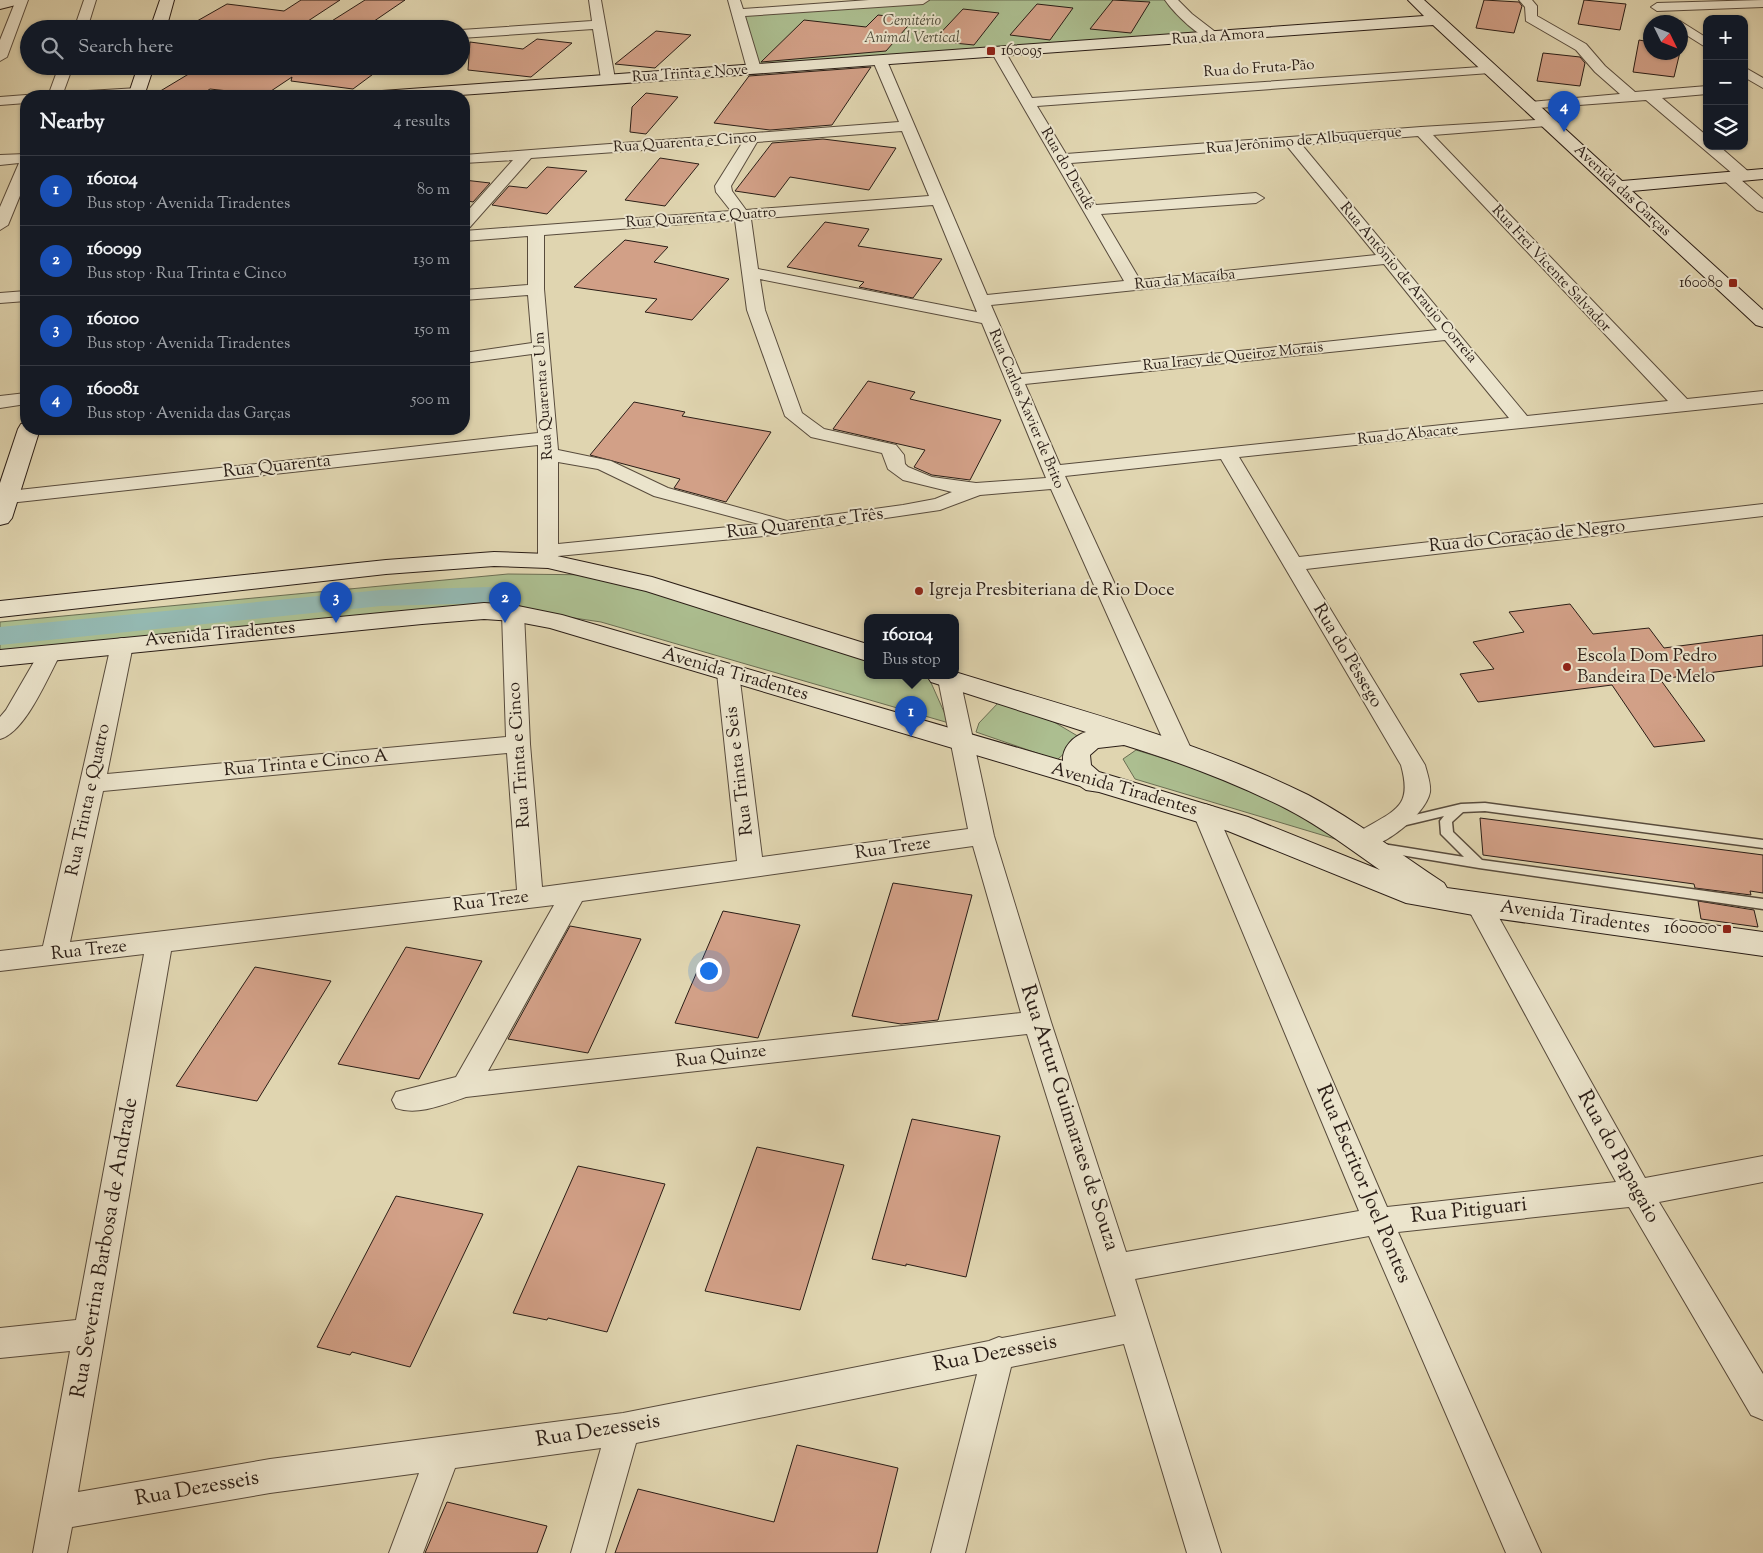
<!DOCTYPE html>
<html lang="en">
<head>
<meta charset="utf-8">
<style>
	:root { --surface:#171b24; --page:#20242c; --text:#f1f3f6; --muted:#9ea1a6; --line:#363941; --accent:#0f766e }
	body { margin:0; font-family:"Sorts Mill Goudy",serif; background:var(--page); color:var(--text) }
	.controls { position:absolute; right:15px; top:15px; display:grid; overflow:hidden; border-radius:10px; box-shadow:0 1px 4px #0004 }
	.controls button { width:45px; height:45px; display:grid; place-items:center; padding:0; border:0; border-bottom:1px solid var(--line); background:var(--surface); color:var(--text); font:25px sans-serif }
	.compass { position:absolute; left:1643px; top:15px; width:45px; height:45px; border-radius:50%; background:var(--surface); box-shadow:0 1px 4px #0004; rotate:133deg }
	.you { position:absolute; left:708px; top:970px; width:18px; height:18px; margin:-12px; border:4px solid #fff; border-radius:50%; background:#1a73e8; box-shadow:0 0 0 8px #1a73e833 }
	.badge { display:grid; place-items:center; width:32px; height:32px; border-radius:50%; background:var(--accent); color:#fff; font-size:16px; font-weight:700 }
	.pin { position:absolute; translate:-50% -41px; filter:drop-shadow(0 1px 2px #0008) }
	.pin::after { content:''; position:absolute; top:26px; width:18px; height:15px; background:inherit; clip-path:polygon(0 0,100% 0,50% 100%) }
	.popup { position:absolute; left:864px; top:614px; width:95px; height:65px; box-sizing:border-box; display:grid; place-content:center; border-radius:10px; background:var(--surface); filter:drop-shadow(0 1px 4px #0005); font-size:16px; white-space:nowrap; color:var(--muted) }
	.popup b { font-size:19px; color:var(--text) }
	.popup::after { content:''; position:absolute; left:50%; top:100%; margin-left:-10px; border:10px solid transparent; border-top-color:var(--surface) }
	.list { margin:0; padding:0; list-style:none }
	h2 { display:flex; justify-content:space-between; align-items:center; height:65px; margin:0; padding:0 20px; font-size:21px }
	h2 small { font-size:16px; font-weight:400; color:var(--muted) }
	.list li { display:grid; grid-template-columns:32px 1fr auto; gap:15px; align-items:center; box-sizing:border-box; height:70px; padding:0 20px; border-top:1px solid var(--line) }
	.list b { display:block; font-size:19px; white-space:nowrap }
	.list p { margin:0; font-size:16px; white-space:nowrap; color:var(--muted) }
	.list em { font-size:16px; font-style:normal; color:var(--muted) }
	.icon { flex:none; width:28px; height:28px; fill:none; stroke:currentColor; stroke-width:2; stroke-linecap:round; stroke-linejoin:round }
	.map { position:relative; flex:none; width:1763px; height:1553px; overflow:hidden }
	.search { position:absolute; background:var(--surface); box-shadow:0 1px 4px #0004; left:20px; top:20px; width:450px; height:55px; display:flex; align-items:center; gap:12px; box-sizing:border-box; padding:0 18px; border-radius:28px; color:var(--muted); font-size:19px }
	.panel { position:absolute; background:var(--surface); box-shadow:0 1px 4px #0004; left:20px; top:90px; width:450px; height:345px; border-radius:20px }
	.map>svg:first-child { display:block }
	.green { fill:#acbe90; stroke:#6b6e53 }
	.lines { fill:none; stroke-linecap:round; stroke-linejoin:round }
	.canal { fill:#94b8b1; fill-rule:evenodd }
	.building { fill:#d2a087; stroke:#2a1d16 }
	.lane-casing { stroke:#584b3c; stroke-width:3 }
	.street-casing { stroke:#584b3c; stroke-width:2 }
	.secondary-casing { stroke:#2a1d16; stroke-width:2 }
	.lane { fill:#ebe4cc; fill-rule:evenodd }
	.street { fill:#ebe4cc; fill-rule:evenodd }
	.secondary { fill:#ebe4cc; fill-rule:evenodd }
	.poi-dot { fill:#8f2418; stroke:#ebe4cc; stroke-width:2 }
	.labels { text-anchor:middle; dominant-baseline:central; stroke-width:4; stroke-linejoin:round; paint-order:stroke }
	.far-park-label { font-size:15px; font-style:italic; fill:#514d3b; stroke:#ebe4cc }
	.far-street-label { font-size:15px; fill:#2a1d16; stroke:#ebe4cc }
	.far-poi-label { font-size:15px; fill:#2a1d16; stroke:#ebe4cc; text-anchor:start }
	.street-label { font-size:18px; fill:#2a1d16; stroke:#ebe4cc }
	.poi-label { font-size:18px; fill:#2a1d16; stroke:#ebe4cc; text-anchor:start }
	.near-street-label { font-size:21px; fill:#2a1d16; stroke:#ebe4cc }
</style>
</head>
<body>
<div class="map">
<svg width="1763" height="1553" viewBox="0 0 1763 1553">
	<rect width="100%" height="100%" fill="#e0d5b0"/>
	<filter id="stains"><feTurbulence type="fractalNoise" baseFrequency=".004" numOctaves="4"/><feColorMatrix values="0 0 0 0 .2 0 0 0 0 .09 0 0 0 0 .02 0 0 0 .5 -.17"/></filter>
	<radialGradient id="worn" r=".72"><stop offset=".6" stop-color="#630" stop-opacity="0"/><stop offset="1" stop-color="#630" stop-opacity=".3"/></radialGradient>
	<path class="green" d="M923,0H1171L1213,37L754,69L739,13Z
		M508,574L604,575L867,657V676H928L949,723L601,622L500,607L0,658V622Z
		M999,702L1054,722L1081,738L1057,760L976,732L979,723Z
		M1136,750L1280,794L1342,841L1135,779L1123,759Z"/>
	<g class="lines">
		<path class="canal" d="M491,587L500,589L504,595L500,601L491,603L381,606L0,645V627L381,590Z"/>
	</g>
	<path class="building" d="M301,0H340L308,21L307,29H183L227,4L284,11Z
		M365,0H405L364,28L327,24Z
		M1113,0L1150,2L1131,33L1090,29Z
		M1484,0L1519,2L1522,6L1514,33L1476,28Z
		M1584,0L1626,4L1620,30L1578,24Z
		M1037,4L1073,8L1050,40L1010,35Z
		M963,9L999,13L974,45L933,41Z
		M878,15L914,19L886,51L761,62L804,20L866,27Z
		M656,31L691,35L655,68L615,64Z
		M537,39L572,43L531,77L468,70L470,42L523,49Z
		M1639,40L1650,42V52H1680L1674,77L1633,72Z
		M1543,53L1580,57L1585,63L1580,86L1537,81Z
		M202,66H384L353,89L291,81L292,77L265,95L210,89L199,96H152Z
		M871,67L832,125L770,130L714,123L749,76Z
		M646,93L678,97L646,134L630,132L632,107Z
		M823,139L896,148L869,190L790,177L775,197L735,191L772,143Z
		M660,158L699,164L665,206L625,200Z
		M547,167L587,171L547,214L492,205L509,186L527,188Z
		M464,180L490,183L473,202L464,200Z
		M825,222L869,229L858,246L942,259L913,298L859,287L864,282L787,267Z
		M625,240L668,247L654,262L729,279L692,320L645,312L657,299L574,287Z
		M868,381L915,392L910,399L1001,420L970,480L932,475L914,467L925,450L833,429Z
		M634,402L685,412L682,416L771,432L726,502L674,488L680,479L590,455Z
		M1570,604L1593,634L1649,628L1664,648L1763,635V666L1660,679L1705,741L1654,747L1612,685L1478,702L1460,674L1494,669L1473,642L1524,632L1509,612Z
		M1480,818L1763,855V893L1750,891L1751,895L1695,888L1694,884L1483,855Z
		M893,883L972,895L938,1020L901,1024L852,1016Z
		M1698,901L1754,910L1758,927L1701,919Z
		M723,911L800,925L758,1038L675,1023Z
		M570,926L641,939L588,1053L508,1039Z
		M406,947L482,961L419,1079L338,1064Z
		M255,967L331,981L257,1101L176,1086Z
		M912,1119L1000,1136L966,1277L906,1264V1266L872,1259Z
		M757,1147L844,1165L800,1310L705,1291Z
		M578,1166L665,1184L607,1332L548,1318L547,1320L513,1313Z
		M396,1196L483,1214L410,1367L352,1352L350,1355L317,1347Z
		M797,1445L898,1468L877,1553H615L638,1489L774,1522Z
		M447,1502L547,1526L537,1553H425Z"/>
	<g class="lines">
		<g class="lane-casing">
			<path id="lane" d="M1485,803L1763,840V848L1485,811L1463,812L1452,822L1453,832L1482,860L1763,899V909L1479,868L1383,852L1379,851L1377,848L1379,845L1383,844L1464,857L1441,834L1440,821L1444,816L1398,827L1394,826L1392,823L1394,820L1398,819L1461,804Z"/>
		</g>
		<g class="street-casing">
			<path id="street" d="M16,0H28L7,57L0,61V40Z
				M84,0H96L87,29H74Z
				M589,0H601L615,79L613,82H603L601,79L593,29L461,38V30L592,21Z
				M728,0H740L743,9L869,0H929L923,4L745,16L761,69L754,73L747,69Z
				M1165,0H1178L1192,14L1218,34L1220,37L1218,40C1203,43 1173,12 1165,0Z
				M1519,0H1532L1537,6V16L1586,44L1605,66L1635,92L1707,86V94L1662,98L1707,136V146H1719L1750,173L1753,176L1750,179H1740L1763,199V212L1757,210L1720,177L1723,174H1733L1646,100L1525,109L1523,106L1525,103L1530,102L1620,94L1595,72L1576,50L1526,21L1525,7Z
				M1763,0V7L1657,11L1651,7L1657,3Z
				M1680,21L1707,38V48L1680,31V22H1675Z
				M999,49L1006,53L1032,98L1495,66L1497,69L1495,72L1490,73L1037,106L1066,154L1421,127L1552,119L1554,122L1552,125L1547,126L1433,135L1687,399L1763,391V403L1239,457L1299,557L1763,504V516L1306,569L1425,765C1427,773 1431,783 1430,792C1426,816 1374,856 1351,849L1348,843C1352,835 1358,833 1365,828C1398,809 1412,805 1401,765L1221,459L1065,476L1193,753L1189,759L1181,761L1173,759L1169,753L1051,489L980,495L940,510L764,536L558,556L555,566L548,567L541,566L538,561V445L0,504V492L538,433L532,354L464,363V353L532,343L528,295L464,300V290L528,285V236L464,241V231L731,211L716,192L715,186L742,143L531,158L470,227L464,229V215L513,160L464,163V155L899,122L873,61L880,57L887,61L987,295L1124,281L992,53ZM902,131L929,196L746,210L732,191L731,186L757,142ZM1418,136L1668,401L1527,416L1302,145ZM1287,146L1376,255L1140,280L1101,214L1256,203L1264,198L1256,193L1096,205L1071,163ZM933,205L977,312L758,269L751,219ZM735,220L747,310L785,416L811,437L882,453L888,469L903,480L952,492L935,499L903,505L787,521L668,488L611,461L558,450L544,289V235ZM1384,264L1437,330L1021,374L991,305ZM760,279L982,323L1046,478L976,483L932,477L908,467L905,464L904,455L896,445L824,429L802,413L765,310ZM1445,340L1509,418L1060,465L1025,384ZM558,462L598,469L654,496L759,524L558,544Z
				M59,66H73L62,96H48Z
				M1744,67L1763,78V88L1744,77Z
				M138,88L143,89L145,92L143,95L64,96L71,92Z
				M26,95L31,96H26V103L0,105V97Z
				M26,154V181L8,225L0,230V207L19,163L0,165V155Z
				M26,291V301L0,303V293Z
				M26,393V404L0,408V396Z
				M513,606L521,608L524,613L530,744L542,887L737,861L717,673L720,668L728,666L736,668L739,673L762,857L968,829L938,679L940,676L957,674L960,679L994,836L1051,1022L1126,1252L1359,1211L1193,813L1196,807L1205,804L1214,807L1217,813L1387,1207L1616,1182L1466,905L1470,898L1479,895L1488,898L1645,1178L1763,1156V1182L1659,1202L1763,1374V1420L1751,1415L1629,1207L1398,1232L1541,1553H1506L1369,1236L1135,1279L1221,1553H1187L1124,1344L1011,1367L965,1553H931L977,1374L636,1443L605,1553H571L601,1448L455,1468L423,1553H389L419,1473L270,1493L72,1527L67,1553H33L70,1351L0,1358V1328L76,1320L144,954L0,971V951L43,946L111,645L114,640L122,638L130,640L133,645L107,774L506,737L502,613L505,608ZM507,753L517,890L70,942L103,791ZM973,846L1021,1013L488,1071L582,901ZM554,905L456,1077L396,1092L392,1100L396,1108C418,1116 445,1104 466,1097L1027,1034L1116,1316L1002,1338L999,1337L989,1341L623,1413L270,1459L78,1492L171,951Z
				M50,646L58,648L61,653C48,676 26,732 0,739V717L6,710L42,648Z"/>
		</g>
		<g class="secondary-casing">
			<path id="secondary" d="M0,0H26L24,3L0,9Z
				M160,0H174L166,29H150Z
				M1408,0H1424L1622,181L1763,169V179L1632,191L1763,310V327L1756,325L1433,25L446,96H374L382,91L1424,16Z
				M138,66H154L144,96H128Z
				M26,423V429H40L12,518L8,523L0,525V483L18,429L21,424Z
				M494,552L548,554L652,577L867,644V661L646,591L548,568L494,566L386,574L0,617V601L386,560Z
				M484,603L513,605L562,615L1063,761C1062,748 1073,736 1086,732L931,682L927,676H955V672C1070,708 1200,741 1308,795C1355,820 1400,854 1444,883L1447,888L1763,932V956L1479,916L1406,903L1228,831L1099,792L1086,790L1080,786L550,628L513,621L484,619L422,624L0,666V650ZM1124,745C1180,762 1235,783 1287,809C1320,826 1350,849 1380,870L1248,817L1099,772L1091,765L1090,755L1098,748Z"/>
		</g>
		<use href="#lane" class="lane"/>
		<use href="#street" class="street"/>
		<use href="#secondary" class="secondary"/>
	</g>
	<g class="poi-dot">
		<rect x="986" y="46" width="10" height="10" rx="2.5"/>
		<rect x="1728" y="278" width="10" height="10" rx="2.5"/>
		<circle cx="919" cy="591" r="5"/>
		<circle cx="1567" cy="667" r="5"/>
		<rect x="1722" y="924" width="10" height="10" rx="2.5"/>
	</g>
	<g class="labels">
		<g class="far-park-label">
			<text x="912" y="21">Cemitério<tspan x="912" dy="17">Animal Vertical</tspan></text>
		</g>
		<g class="far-street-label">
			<text transform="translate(1218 37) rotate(-4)">Rua da Amora</text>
			<text transform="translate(1259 69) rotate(-4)">Rua do Fruta-Pão</text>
			<text transform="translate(690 74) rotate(-4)">Rua Trinta e Nove</text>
			<text transform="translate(1304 141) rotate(-5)">Rua Jerônimo de Albuquerque</text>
			<text transform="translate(685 143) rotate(-4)">Rua Quarenta e Cinco</text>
			<text transform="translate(1067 169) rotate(60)">Rua do Dendê</text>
			<text transform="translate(1622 191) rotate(43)">Avenida das Garças</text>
			<text transform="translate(701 218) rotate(-4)">Rua Quarenta e Quatro</text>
			<text transform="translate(1551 269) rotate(47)">Rua Frei Vicente Salvador</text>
			<text transform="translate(1185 280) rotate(-6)">Rua da Macaíba</text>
			<text transform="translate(1408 283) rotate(50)">Rua Antônio de Araujo Correia</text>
			<text transform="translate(1233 357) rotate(-6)">Rua Iracy de Queiroz Morais</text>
			<text transform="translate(544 396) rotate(-94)">Rua Quarenta e Um</text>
			<text transform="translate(1026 409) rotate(67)">Rua Carlos Xavier de Brito</text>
			<text transform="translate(1408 435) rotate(-6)">Rua do Abacate</text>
		</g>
		<g class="far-poi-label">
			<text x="1001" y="51">160095</text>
			<text x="1723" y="283" text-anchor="end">160080</text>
		</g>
		<g class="street-label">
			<text transform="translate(277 467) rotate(-6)">Rua Quarenta</text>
			<text transform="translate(805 524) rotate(-7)">Rua Quarenta e Três</text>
			<text transform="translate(1527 537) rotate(-6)">Rua do Coração de Negro</text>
			<text transform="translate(220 635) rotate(-5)">Avenida Tiradentes</text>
			<text transform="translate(1347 656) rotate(59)">Rua do Pêssego</text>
			<text transform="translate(735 675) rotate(16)">Avenida Tiradentes</text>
			<text transform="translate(520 755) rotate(-94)">Rua Trinta e Cinco</text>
			<text transform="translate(306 764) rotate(-5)">Rua Trinta e Cinco A</text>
			<text transform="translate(740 771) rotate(-97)">Rua Trinta e Seis</text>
			<text transform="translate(1124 790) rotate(16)">Avenida Tiradentes</text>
			<text transform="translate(89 800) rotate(-78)">Rua Trinta e Quatro</text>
			<text transform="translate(893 849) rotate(-8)">Rua Treze</text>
			<text transform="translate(491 902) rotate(-7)">Rua Treze</text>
			<text transform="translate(1575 918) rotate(8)">Avenida Tiradentes</text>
			<text transform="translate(89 951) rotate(-6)">Rua Treze</text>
			<text transform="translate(721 1057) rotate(-7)">Rua Quinze</text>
		</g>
		<g class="poi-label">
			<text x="929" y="591">Igreja Presbiteriana de Rio Doce</text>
			<text x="1577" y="657">Escola Dom Pedro<tspan x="1577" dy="21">Bandeira De Melo</tspan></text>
			<text x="1717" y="929" text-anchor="end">160000</text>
		</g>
		<g class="near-street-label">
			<text transform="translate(1069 1118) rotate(72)">Rua Artur Guimaraes de Souza</text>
			<text transform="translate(1618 1157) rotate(61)">Rua do Papagaio</text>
			<text transform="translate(1363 1184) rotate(67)">Rua Escritor Joel Pontes</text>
			<text transform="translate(1469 1211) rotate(-6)">Rua Pitiguari</text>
			<text transform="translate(105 1248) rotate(-80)">Rua Severina Barbosa de Andrade</text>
			<text transform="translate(995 1354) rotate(-11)">Rua Dezesseis</text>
			<text transform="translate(598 1431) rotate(-9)">Rua Dezesseis</text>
			<text transform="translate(197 1489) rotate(-10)">Rua Dezesseis</text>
		</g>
	</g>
	<rect width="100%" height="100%" filter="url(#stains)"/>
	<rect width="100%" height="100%" fill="url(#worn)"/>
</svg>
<div class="controls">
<button>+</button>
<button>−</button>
<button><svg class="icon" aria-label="layers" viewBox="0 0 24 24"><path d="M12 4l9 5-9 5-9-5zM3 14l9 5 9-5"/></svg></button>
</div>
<svg class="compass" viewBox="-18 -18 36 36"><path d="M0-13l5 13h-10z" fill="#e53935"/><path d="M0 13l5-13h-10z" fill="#9ea1a6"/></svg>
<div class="you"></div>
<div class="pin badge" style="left:911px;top:737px;background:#1a4fb4">1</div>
<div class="popup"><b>160104</b>Bus stop</div>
<div class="pin badge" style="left:505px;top:623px;background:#1a4fb4">2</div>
<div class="pin badge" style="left:336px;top:623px;background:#1a4fb4">3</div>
<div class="pin badge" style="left:1564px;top:132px;background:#1a4fb4">4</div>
<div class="search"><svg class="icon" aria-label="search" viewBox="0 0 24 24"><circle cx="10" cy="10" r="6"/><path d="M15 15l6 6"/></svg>Search here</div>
<section class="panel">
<h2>Nearby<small>4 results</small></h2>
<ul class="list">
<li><span class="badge" style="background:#1a4fb4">1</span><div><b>160104</b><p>Bus stop · Avenida Tiradentes</p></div><em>80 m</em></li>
<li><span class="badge" style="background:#1a4fb4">2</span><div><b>160099</b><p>Bus stop · Rua Trinta e Cinco</p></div><em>130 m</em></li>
<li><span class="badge" style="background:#1a4fb4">3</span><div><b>160100</b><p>Bus stop · Avenida Tiradentes</p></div><em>150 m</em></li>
<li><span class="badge" style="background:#1a4fb4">4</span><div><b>160081</b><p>Bus stop · Avenida das Garças</p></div><em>500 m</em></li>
</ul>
</section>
</div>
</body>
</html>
